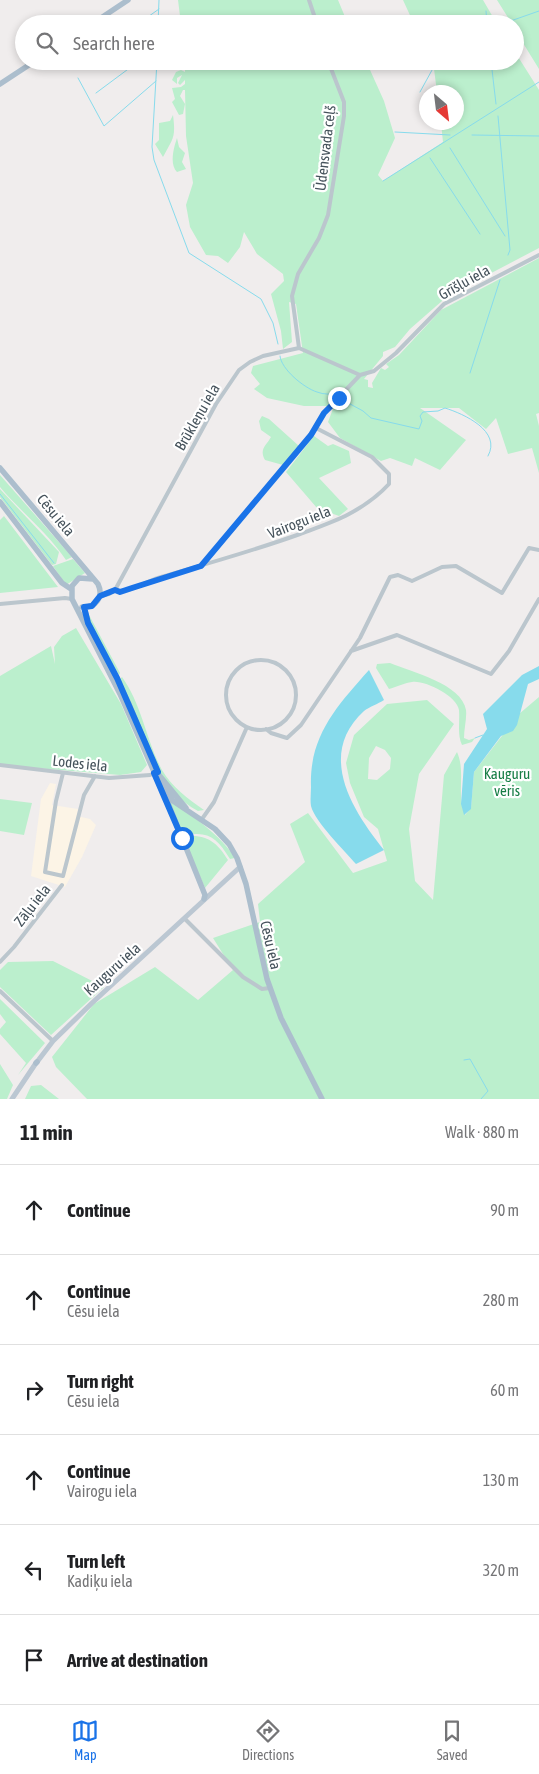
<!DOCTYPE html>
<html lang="en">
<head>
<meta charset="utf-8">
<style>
	:root { --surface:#fff; --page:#f6f6f6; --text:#202124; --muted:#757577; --line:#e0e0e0; --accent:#1a73e8 }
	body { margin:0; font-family:"Asap Condensed",sans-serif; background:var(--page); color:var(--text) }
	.compass { position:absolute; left:419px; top:85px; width:45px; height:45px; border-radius:50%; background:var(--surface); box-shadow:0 2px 8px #0003; rotate:152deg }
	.stop { position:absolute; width:15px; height:15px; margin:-11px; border:4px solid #1a73e8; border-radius:50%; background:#fff }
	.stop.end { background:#1a73e8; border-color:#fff; box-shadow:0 1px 5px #0008 }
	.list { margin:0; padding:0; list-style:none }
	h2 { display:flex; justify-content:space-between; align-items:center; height:65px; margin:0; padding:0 20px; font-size:21px }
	h2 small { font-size:16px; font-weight:400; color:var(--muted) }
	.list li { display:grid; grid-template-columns:32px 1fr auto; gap:15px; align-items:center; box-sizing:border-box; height:90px; padding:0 20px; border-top:1px solid var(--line) }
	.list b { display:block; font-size:19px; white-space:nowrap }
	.list p { margin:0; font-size:16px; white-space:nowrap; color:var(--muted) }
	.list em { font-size:16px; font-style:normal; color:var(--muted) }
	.icon { flex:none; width:28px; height:28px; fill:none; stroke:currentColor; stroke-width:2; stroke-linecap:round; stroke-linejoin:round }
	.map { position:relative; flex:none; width:539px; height:1099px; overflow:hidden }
	.search { position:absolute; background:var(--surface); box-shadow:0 2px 8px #0003; left:15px; right:15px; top:15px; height:55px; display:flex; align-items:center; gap:12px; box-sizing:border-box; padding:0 18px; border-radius:28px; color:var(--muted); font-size:19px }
	.sheet { height:605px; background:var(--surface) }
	nav { display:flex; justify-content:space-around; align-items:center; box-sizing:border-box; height:70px; border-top:1px solid var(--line); background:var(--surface); font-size:14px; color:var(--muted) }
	nav a { display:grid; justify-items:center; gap:2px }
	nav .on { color:var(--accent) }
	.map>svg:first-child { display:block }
	.commercial { fill:#fcf4e6 }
	.green { fill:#bbefcd; fill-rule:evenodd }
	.water { fill:#87dbec }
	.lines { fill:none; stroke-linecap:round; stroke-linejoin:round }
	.stream { stroke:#87dbec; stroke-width:1 }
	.minor { stroke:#bbc6cd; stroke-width:4 }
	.secondary { stroke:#bbc7d2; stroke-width:5 }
	.primary { stroke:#acbecd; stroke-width:5.5 }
	.route { stroke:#1a73e8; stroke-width:6 }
	.labels { text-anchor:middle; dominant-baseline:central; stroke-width:4.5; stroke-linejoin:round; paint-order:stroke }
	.street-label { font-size:15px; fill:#45525b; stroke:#fff }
	.park-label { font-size:15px; fill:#167d45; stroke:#fff }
</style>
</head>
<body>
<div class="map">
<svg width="539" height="1099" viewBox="0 0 539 1099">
	<rect width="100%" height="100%" fill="#f0eded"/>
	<path class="commercial" d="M50,783L56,784L52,805L78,809L77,816L90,819L96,825L82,857L65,887L31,876L41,799Z"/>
	<path class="green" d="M178,0H338L348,24H181Z
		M403,0H483L497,24H414Z
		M497,0H539V69L515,30V24H512Z
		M515,52L539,90V248L453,293H446L442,301L410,329L395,347L383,352V356L364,379L368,380V387L373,388L372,383L381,368L385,370L389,367L386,364L399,355L441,310L539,258V413L536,414L539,426V473L532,448L508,454L496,418L486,429L459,408H420L466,440L440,470L415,458L412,466L390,458L381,461L340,438L328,422L334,406H304L267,398L254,389L260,384L251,373L253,366L303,353L296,304L289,302L292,342L283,349L281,331L271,294L284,281L283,274L257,254L244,232L240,247L228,263L218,256L206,255L190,227L186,205L193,183L186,136L185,90H183L180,96L185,104L183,114L179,115L172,102L175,99L172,88L181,87L185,84V80L180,85L178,83L182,75L177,78V84L172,80L176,72L181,70L185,72V61H366L384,101L395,138L378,175L383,181L443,142L441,123L456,122V92H437L434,69L431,61H515Z
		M173,115C176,138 173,138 163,157L155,144L159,140V123L170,121Z
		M177,138L179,147L185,153L182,162L186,169L177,172C169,164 174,147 177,138Z
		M262,416L269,419L299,446L283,465L265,460C259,449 266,446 271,437L261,430L259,421Z
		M314,436L328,446L333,444L349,451L351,463L319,478L348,509L339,516L317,508L286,472Z
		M0,475L72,557L66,560C48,533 21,512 0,487Z
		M0,489L59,552L56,564L52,565L0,497Z
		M4,516L58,587L0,593V520Z
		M73,559L85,573L66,585L53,566Z
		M88,613L120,673L119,675L89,622Z
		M76,628L121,704L147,765L141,772L120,775L0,765V676L51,646L55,664L54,647L62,636Z
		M390,663C412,672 462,684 466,710C467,718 464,729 464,738L469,740L475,738L472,742L462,745C457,734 460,722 459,710C457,696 425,680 412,682C404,683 396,687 389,689L376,668L377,664Z
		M122,677C142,705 146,740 162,770C172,787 188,799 204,810L198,811C154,789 139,720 120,679Z
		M539,697V1099H87L56,1067L52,1057L94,1004L155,967L198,1000L233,970L213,938L260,922L258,904L305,862L290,824L308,813L353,873L387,861L378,829L364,817L350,783L346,763L354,735L387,704L427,700L454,724L419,774L409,829L415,881L433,900L444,775L457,752C466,772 456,795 465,815L471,808L474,772L519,714ZM376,746L385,750L391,758L390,769L377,780L368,779L369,758Z
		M0,799L32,803L24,835L0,831Z
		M170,802C192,814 222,837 235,858L230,859C217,838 208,830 183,836Z
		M190,836C209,835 219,845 228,860L205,888L184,839Z
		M53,961L104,987L51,1035L0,987V970L8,962Z
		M0,999L45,1043L18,1075L26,1063L0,1034V1029L6,1022L0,1014Z
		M0,1064L13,1085L7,1099H0Z
		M41,1085L59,1099H25L31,1086Z"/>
	<path class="water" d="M539,666V679L528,684L517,725L513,731L501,736L474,772L471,809L464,815L461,804L464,764L487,729L483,714L522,675Z
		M369,670L384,700C378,704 369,707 364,711C316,755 353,811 384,850L356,864C345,851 315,822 311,806C310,800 311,793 311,787C309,736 337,706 369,670Z"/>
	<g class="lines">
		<path class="stream" d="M486,11L487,24
			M138,24L159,9
			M158,24L159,0
			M502,24L539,11
			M157,61L152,147L154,160L189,253L261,299L273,323L278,344
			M491,61L496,104
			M81,64L85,61
			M78,78L104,126L156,81
			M420,92L437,61
			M96,93L139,61
			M498,116L510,250L508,255
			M395,132L450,135
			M472,135L539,136
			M450,148L505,236
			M430,158L480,234
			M383,181L539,82
			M280,356C281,369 304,388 317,392C324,395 330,393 337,396
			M470,373L500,280
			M341,399L363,411L371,418L419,429L422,421L420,416L423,412L438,411L445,408C464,414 502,431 488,456
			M0,494L54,563
			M475,738L483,735
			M464,1060L470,1059L488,1091L481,1099"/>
		<path class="minor" d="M309,0L317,24
			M299,348L292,296L298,274L319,238L328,215L344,116V102L328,61
			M201,567L311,435L324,413L360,375L374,371L396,353L444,304L539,255
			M115,590C128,594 145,582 158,578C206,564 253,551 300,534C316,528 334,522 349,514C364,506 378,496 389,484V474L372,457L316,428
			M100,596L109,594L115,590L216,404L239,370L250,362L263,356L299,348L360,375
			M0,604L65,598L72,599
			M351,651L397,635L491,674L509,651L539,599
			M226 695a35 35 0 1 1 70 0a35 35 0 1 1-70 0Z
			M266,729L271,733L287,738L301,725L360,638L390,577L398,575L412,581L442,567L456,566L502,593L529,548L539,550
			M0,765L109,778L150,775L158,772
			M63,773L56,801L45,872L63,876L84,795L95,776
			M202,819L214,802L247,727
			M185,919L243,977L262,989L270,988
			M0,962L14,947L62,885
			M0,991L53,1041"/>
		<path class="secondary" d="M37,1062L53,1041L92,1003L240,867
			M12,1099L36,1063"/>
		<path class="primary" d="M92,24L128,0
			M0,84L35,61
			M0,468L98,584C104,597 96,608 82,607
			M0,502L62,583L71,589
			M93,579L79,578L72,586V599L120,694L155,774L173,801L215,829L229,844L237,858L246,884L267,979L281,1018L322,1099
			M84,607L88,623L129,704L153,762
			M159,775L186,808
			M164,793L205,895L204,899
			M36,1063L37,1062"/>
	</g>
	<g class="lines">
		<path class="route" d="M182,838L154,773L158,772L117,678L88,623L84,607L92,606L100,596L115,590L120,592L132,588L201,566L311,435L324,413L339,398"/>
	</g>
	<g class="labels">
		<g class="street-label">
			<text transform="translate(325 148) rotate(-83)">Ūdensvada ceļš</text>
			<text transform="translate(464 282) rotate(-29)">Grīšļu iela</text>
			<text transform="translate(197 417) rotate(-60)">Brūkleņu iela</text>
			<text transform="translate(56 515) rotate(50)">Cēsu iela</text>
			<text transform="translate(299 522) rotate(-21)">Vairogu iela</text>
			<text transform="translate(80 763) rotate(6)">Lodes iela</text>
			<text transform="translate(32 905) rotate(-52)">Zāļu iela</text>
			<text transform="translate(271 945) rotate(77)">Cēsu iela</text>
			<text transform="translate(112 969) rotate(-42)">Kauguru iela</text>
		</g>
		<g class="park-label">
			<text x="507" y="773">Kauguru<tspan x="507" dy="17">vēris</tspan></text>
		</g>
	</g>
</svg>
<svg class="compass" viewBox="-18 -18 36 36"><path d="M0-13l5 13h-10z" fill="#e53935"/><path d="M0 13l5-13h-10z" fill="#757577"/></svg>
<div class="stop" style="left:182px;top:838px"></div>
<div class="stop end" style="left:339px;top:398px"></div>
<div class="search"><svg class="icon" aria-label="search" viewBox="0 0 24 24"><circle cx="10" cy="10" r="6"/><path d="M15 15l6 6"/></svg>Search here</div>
</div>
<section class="sheet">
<h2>11 min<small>Walk · 880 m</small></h2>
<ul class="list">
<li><svg class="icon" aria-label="ahead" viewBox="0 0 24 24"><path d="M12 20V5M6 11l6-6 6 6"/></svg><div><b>Continue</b></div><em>90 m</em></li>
<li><svg class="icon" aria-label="ahead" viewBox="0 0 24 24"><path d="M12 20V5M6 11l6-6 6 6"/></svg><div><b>Continue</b><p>Cēsu iela</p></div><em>280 m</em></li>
<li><svg class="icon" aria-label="right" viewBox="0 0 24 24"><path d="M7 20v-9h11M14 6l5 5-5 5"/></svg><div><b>Turn right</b><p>Cēsu iela</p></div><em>60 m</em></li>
<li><svg class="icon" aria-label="ahead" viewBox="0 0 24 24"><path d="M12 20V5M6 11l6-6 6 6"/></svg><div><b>Continue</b><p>Vairogu iela</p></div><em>130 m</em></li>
<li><svg class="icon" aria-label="left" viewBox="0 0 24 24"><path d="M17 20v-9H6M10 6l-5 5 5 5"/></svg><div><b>Turn left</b><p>Kadiķu iela</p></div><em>320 m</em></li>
<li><svg class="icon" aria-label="arrive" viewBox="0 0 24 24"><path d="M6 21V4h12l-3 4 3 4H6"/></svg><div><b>Arrive at destination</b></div></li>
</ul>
</section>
<nav>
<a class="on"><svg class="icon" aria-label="map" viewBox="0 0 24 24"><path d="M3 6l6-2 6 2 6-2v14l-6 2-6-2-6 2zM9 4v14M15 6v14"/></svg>Map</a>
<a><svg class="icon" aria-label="directions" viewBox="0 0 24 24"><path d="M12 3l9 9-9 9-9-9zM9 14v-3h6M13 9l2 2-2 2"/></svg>Directions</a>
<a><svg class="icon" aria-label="saved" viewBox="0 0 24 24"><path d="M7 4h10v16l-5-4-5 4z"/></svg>Saved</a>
</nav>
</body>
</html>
